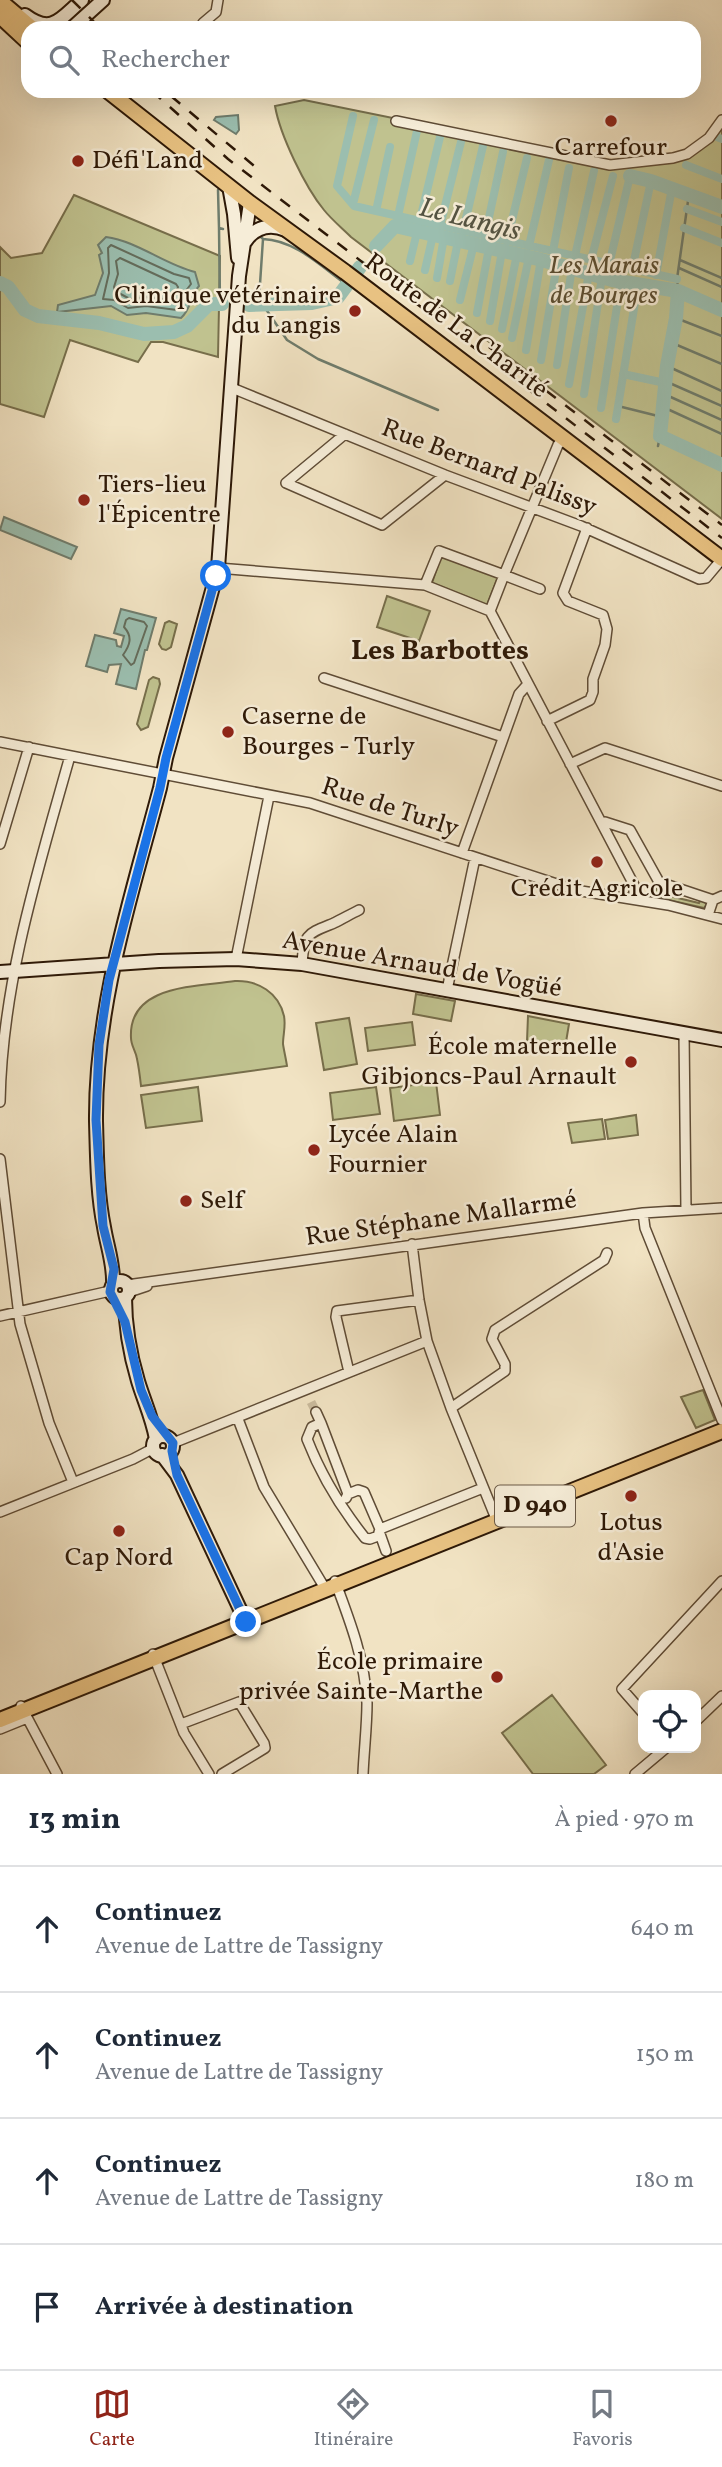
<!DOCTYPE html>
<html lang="fr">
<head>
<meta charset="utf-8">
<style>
	:root { --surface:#fff; --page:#f6f6f7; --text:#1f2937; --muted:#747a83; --line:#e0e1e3; --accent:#8f2418 }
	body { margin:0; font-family:Vollkorn,serif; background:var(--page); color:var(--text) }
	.controls { position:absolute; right:21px; bottom:21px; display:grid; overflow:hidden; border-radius:14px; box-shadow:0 7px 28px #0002 }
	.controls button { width:63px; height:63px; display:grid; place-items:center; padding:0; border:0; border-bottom:2px solid var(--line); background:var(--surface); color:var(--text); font:35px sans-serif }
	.stop { position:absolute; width:21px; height:21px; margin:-16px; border:5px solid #1a73e8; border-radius:50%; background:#fff }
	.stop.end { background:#1a73e8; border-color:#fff; box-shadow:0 2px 7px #0008 }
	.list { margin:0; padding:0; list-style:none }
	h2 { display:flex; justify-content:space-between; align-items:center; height:91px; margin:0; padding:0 28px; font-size:30px }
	h2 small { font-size:23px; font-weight:400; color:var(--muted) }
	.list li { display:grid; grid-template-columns:46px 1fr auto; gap:21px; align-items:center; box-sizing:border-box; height:126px; padding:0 28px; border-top:2px solid var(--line) }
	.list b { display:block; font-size:26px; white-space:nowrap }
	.list p { margin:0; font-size:23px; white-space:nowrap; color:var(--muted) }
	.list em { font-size:23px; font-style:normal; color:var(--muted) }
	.icon { flex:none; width:38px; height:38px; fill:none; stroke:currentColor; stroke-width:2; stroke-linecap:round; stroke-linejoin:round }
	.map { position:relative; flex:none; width:722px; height:1774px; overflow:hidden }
	.search { position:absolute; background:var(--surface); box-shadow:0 7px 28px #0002; left:21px; right:21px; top:21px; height:77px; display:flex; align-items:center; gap:18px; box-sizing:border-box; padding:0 24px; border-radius:21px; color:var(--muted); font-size:26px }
	.sheet { height:595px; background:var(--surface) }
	nav { display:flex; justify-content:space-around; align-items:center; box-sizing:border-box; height:98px; border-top:2px solid var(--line); background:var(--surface); font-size:19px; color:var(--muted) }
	nav a { display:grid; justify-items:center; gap:4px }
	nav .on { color:var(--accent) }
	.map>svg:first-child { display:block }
	.green { fill:#c0c28f; stroke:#776e4b; stroke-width:2 }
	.water { fill:#9bbeaf; stroke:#6f7c6c; stroke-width:2 }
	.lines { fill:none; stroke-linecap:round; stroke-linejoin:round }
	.shore { stroke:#646c5b; stroke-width:2 }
	.stream { stroke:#6f7c6c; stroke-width:2.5 }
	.canal { stroke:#9bbeaf; stroke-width:8 }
	.river { stroke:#9bbeaf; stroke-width:14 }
	.street-tunnel { stroke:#cabb9d; stroke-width:9; stroke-dasharray:9 4.5; stroke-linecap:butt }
	.street-casing { stroke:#5f4c36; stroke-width:12 }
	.secondary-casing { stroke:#2e1907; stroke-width:16 }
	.primary-casing { stroke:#2e1907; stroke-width:18 }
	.street { stroke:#f6edd8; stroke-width:9 }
	.secondary { stroke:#f6edd8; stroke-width:12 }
	.primary { stroke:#e8c282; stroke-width:14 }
	.rail { stroke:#2e1907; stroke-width:2.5; stroke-dasharray:12 12; stroke-linecap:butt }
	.route { stroke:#1a73e8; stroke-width:9 }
	.poi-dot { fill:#8f2418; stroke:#f6edd8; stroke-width:2.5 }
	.labels { text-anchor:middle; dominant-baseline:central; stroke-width:5; stroke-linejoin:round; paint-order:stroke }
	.shield { fill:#f6edd8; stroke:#6a5946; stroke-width:2 }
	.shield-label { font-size:24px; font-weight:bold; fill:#2e1907 }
	.poi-label { font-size:26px; fill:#2e1907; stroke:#f6edd8; text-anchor:start }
	.park-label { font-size:26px; font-style:italic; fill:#5a4c30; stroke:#f6edd8 }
	.street-label { font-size:26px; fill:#2e1907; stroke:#f6edd8 }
	.water-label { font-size:28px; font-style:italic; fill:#545342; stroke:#f6edd8 }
	.neighbourhood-label { font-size:28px; font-weight:bold; fill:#2e1907; stroke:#f6edd8 }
</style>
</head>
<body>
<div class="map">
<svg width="722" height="1774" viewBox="0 0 722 1774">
	<rect width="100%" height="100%" fill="#f1e3c3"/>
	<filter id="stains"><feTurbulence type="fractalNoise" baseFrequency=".00286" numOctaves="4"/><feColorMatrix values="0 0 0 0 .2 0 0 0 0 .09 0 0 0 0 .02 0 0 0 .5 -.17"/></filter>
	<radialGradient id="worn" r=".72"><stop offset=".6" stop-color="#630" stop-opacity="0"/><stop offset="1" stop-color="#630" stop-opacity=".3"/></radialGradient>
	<path class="green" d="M304,100L615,163L670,159L698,148L722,118V519L351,237C342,228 332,220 324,210C305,187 280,135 275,106Z
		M74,195L220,256L218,357L163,342H151L138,362L70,340L44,417L0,404V247L11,258L42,253Z
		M441,556L498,577L487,605L432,583Z
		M387,596L430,611L419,641L377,627Z
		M169,621L177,624L171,647L166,650L162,649L159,644L165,623Z
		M153,677L159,679L160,684L148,727L141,730L137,724L149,680Z
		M658,887L662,888L661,894L699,903L701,899L707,904L704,908L655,897L652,896Z
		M235,981C258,980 279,993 284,1016C286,1026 283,1035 283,1044C284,1051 286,1059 287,1066L141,1086C140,1077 139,1068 137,1059C136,1051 131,1046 131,1038C128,984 197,987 235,981Z
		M416,994L455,1001L451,1021L413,1014Z
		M528,1016L569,1024L565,1048L527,1041Z
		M349,1018L357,1064L324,1070L316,1023Z
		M412,1022L415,1045L368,1051L365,1028Z
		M436,1082L440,1115L394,1121L390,1088Z
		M198,1087L202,1121L146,1128L141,1095Z
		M376,1087L380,1114L333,1120L330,1093Z
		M636,1115L638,1135L608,1139L605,1120Z
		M602,1119L605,1139L572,1143L568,1123Z
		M703,1390L715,1420L696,1428L681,1397Z
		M552,1695L606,1765L594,1774H533L502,1733Z"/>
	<path class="water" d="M238,115L239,130L236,134L214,120L216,117Z
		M106,237C137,241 164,264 195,272L199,286C189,297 192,308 181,318L146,313L127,315L111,306L57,312L58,305L95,295L103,273L99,255L102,253L98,245Z
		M4,517L77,547L71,559L0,530Z
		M121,609L156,618L147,650H145L136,689L116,684L121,664L109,665L107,672L86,666L95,635L116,640L117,646L121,647L124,636L114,633Z"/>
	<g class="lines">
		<path class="shore" d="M111,245L174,274L189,278L191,284L185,292L181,308L177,310L146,306L128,308L114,300L103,299L109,273L108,248Z
			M120,258L176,284L178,287L174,300L146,297L130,299L115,291L114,287L118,274L116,261Z
			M129,618L144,622L147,626L134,663L131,665L123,655C130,645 133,637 124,627L126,620Z"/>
		<path class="stream" d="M218,190L219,228
			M260,236L263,239C295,240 322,267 347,285
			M263,239L259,299L287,340L318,359L438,410
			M680,260L722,278
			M679,268L722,287
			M678,291L677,279L689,194
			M220,304L219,228L223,229
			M676,318L722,336
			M670,342L722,364
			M667,366L722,391
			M665,381L722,406
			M664,394L722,420
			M618,406L662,417
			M663,407L722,434
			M658,446L660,436"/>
		<path class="canal" d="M353,116L337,186L354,206L677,279
			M717,137L722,139
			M686,165L722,179
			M353,204L374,120
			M687,209L722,222
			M376,211L390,147
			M398,216L417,131
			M440,226L461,142
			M684,228L722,243
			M463,231L483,146
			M485,236L503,152
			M507,241L527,158
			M529,246L549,160
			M553,251L569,168
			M575,256L594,171
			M591,260L613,176
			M410,261L440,137
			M609,265L630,176
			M425,270L433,235
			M632,270L651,181
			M656,275L672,188
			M437,278L444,237
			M450,281L458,241
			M460,300L474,244
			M477,313L489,248
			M490,321L502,251
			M502,329L517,254
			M512,338L529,257
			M526,350L541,259
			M541,360L557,264
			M557,365L572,268
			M623,374L665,383
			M569,384L589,273
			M584,394L602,277
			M601,408L621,281
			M616,419L638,284"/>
		<path class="river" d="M630,176L651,181L722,207
			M376,246L395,226L538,259L612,280L678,291L722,310
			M0,283L8,287L25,310L38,316L99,323L144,334L174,332L187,326L209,304H222
			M678,291L676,318L667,366L660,436L722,465
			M249,305L312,303L338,297L360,267"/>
		<path class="street-tunnel" d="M311,1402L316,1412"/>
		<g class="street-casing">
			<path id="street" d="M203,23L216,12L218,0
				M396,121L610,165L673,158L687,154L709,138L722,120
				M232,388L445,475L581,526L699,579L706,578L722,559
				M345,434L286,483L382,525L445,475
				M218,568L425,585L490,611L504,575L439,551L425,585
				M540,589L504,575L558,445L564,438
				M490,611L634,885V899
				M324,678L503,737
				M547,721L590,700L593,692V679L605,645L607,629L603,615L568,601L563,593L587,528
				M0,742L310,803L575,890L668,905L722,919
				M570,764L605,748L722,786
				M602,823L605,822L630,830L659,882L713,900
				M0,844L29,747
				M462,853L519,694L528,684
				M708,915L713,900L722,896
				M236,959L269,796
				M302,964C304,933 307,934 334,923C342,919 351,914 359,910
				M447,990L475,858
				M684,1033L686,1210
				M0,1102C2,983 38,870 70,756
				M0,1159L20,1324L49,1423L73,1482
				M643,1213L645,1228L722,1420
				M412,1244L419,1300L427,1341L451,1408L497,1521
				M127,1285L643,1213L722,1208
				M129,1292L147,1286
				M0,1316L110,1291
				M349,1372L336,1317L337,1311L419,1300
				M451,1408L505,1371V1364L492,1339L495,1330L604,1260L607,1253
				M316,1412L321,1423
				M238,1419L264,1487L326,1590
				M173,1443L427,1341
				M348,1494L321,1423L312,1427L307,1439C321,1475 341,1508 365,1538L370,1539L378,1536L380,1529
				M346,1498L348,1494L358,1490L364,1492L380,1529L483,1488
				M0,1512L133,1459L154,1448
				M380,1534L386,1551
				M335,1581C350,1621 365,1660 367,1703C367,1726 364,1750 363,1774
				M153,1654L184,1733L209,1774
				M21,1706L57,1774
				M643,1713L622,1689L722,1581
				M696,1721L722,1696
				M181,1724L239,1702L264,1743L265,1748L222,1774
				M0,1729L27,1718
				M635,1774L666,1748"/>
		</g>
		<g class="secondary-casing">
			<path id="secondary" d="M25,15C52,35 60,19 82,0
				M72,28L103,0
				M229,186L234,214L238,258
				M245,242C255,227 269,223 286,230
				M217,582L239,276L250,203
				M0,972L159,961L236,959L302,964L722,1040
				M111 1290a9 9 0 1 1 18 0a9 9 0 1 1-18 0Z
				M113,1284C114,1264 107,1246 104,1227C97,1193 97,1155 96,1121C95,1006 131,898 160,788L166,758L216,576
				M125,1298C125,1327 130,1354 138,1381C144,1401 152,1417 156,1439
				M153 1446a10 10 0 1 1 20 0a10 10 0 1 1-20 0Z
				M162,1455L177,1475L246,1622"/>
		</g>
		<g class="primary-casing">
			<path id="primary" d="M0,1L32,28
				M0,16L28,42
				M108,91L250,203L345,272L722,559
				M0,1720L722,1431"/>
		</g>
		<use href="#street" class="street"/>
		<use href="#secondary" class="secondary"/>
		<use href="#primary" class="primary"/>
		<path class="rail" d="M72,0L100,28
			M152,91L228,159L722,538
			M171,96L259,170
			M392,273L448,315
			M489,347L722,525"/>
	</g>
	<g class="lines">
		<path class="route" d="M216,576L166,758L160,788L109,980L99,1045L96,1120L103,1226L114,1269L110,1292L125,1322L141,1390L152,1416L173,1443L172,1451L177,1475L246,1622"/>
	</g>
	<g class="poi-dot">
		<circle cx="611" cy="121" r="7"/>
		<circle cx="78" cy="161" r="7"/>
		<circle cx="355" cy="311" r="7"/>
		<circle cx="84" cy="500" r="7"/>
		<circle cx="228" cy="732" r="7"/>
		<circle cx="597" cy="862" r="7"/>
		<circle cx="631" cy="1062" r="7"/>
		<circle cx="314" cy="1150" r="7"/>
		<circle cx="186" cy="1201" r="7"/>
		<circle cx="631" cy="1496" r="7"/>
		<circle cx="119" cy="1531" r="7"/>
		<circle cx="497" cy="1677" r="7"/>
	</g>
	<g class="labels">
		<rect class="shield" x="495" y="1485.5" width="80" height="41" rx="5"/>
		<g class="shield-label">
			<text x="535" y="1506">D 940</text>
		</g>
		<g class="poi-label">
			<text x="611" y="148" text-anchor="middle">Carrefour</text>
			<text x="92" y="161">Défi'Land</text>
			<text x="341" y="296" text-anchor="end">Clinique vétérinaire<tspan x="341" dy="30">du Langis</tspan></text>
			<text x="98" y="485">Tiers-lieu<tspan x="98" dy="30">l'Épicentre</tspan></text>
			<text x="242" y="717">Caserne de<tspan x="242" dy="30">Bourges - Turly</tspan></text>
			<text x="597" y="889" text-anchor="middle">Crédit Agricole</text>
			<text x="617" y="1047" text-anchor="end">École maternelle<tspan x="617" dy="30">Gibjoncs-Paul Arnault</tspan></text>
			<text x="328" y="1135">Lycée Alain<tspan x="328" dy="30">Fournier</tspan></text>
			<text x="200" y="1201">Self</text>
			<text x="631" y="1523" text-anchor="middle">Lotus<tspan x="631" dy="30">d'Asie</tspan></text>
			<text x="119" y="1558" text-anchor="middle">Cap Nord</text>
			<text x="483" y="1662" text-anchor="end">École primaire<tspan x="483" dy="30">privée Sainte-Marthe</tspan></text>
		</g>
		<g class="park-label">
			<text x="604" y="266">Les Marais<tspan x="604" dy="30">de Bourges</tspan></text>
		</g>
		<g class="street-label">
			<text transform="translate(456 326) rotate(37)">Route de La Charité</text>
			<text transform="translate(489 468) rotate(21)">Rue Bernard Palissy</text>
			<text transform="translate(390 808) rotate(18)">Rue de Turly</text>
			<text transform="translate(422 965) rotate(10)">Avenue Arnaud de Vogüé</text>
			<text transform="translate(441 1219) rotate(-8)">Rue Stéphane Mallarmé</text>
		</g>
		<g class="water-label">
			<text transform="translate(470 220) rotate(14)">Le Langis</text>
		</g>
		<g class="neighbourhood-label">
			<text x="440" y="651">Les Barbottes</text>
		</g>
	</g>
	<rect width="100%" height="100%" filter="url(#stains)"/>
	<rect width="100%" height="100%" fill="url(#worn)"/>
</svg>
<div class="controls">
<button><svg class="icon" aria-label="locate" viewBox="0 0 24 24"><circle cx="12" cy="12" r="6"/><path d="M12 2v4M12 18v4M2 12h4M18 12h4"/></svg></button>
</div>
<div class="stop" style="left:216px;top:576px"></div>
<div class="stop end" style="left:246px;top:1622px"></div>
<div class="search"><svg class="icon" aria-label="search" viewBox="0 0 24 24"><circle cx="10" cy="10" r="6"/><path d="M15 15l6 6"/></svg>Rechercher</div>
</div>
<section class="sheet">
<h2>13 min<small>À pied · 970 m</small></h2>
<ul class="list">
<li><svg class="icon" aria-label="ahead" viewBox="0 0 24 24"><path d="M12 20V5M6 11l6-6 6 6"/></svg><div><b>Continuez</b><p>Avenue de Lattre de Tassigny</p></div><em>640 m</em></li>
<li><svg class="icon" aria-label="ahead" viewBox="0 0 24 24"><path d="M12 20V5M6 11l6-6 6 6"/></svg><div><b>Continuez</b><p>Avenue de Lattre de Tassigny</p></div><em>150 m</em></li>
<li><svg class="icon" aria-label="ahead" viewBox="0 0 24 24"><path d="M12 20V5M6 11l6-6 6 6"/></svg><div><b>Continuez</b><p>Avenue de Lattre de Tassigny</p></div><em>180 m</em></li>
<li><svg class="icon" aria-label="arrive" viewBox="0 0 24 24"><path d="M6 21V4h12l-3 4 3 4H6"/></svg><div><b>Arrivée à destination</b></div></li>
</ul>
</section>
<nav>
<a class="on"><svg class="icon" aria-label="map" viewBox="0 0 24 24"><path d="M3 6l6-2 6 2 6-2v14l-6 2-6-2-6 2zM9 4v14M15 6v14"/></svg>Carte</a>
<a><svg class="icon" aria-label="directions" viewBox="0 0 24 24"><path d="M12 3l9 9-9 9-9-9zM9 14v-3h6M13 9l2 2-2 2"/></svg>Itinéraire</a>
<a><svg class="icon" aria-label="saved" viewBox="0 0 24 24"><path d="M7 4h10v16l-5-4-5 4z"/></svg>Favoris</a>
</nav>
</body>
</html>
